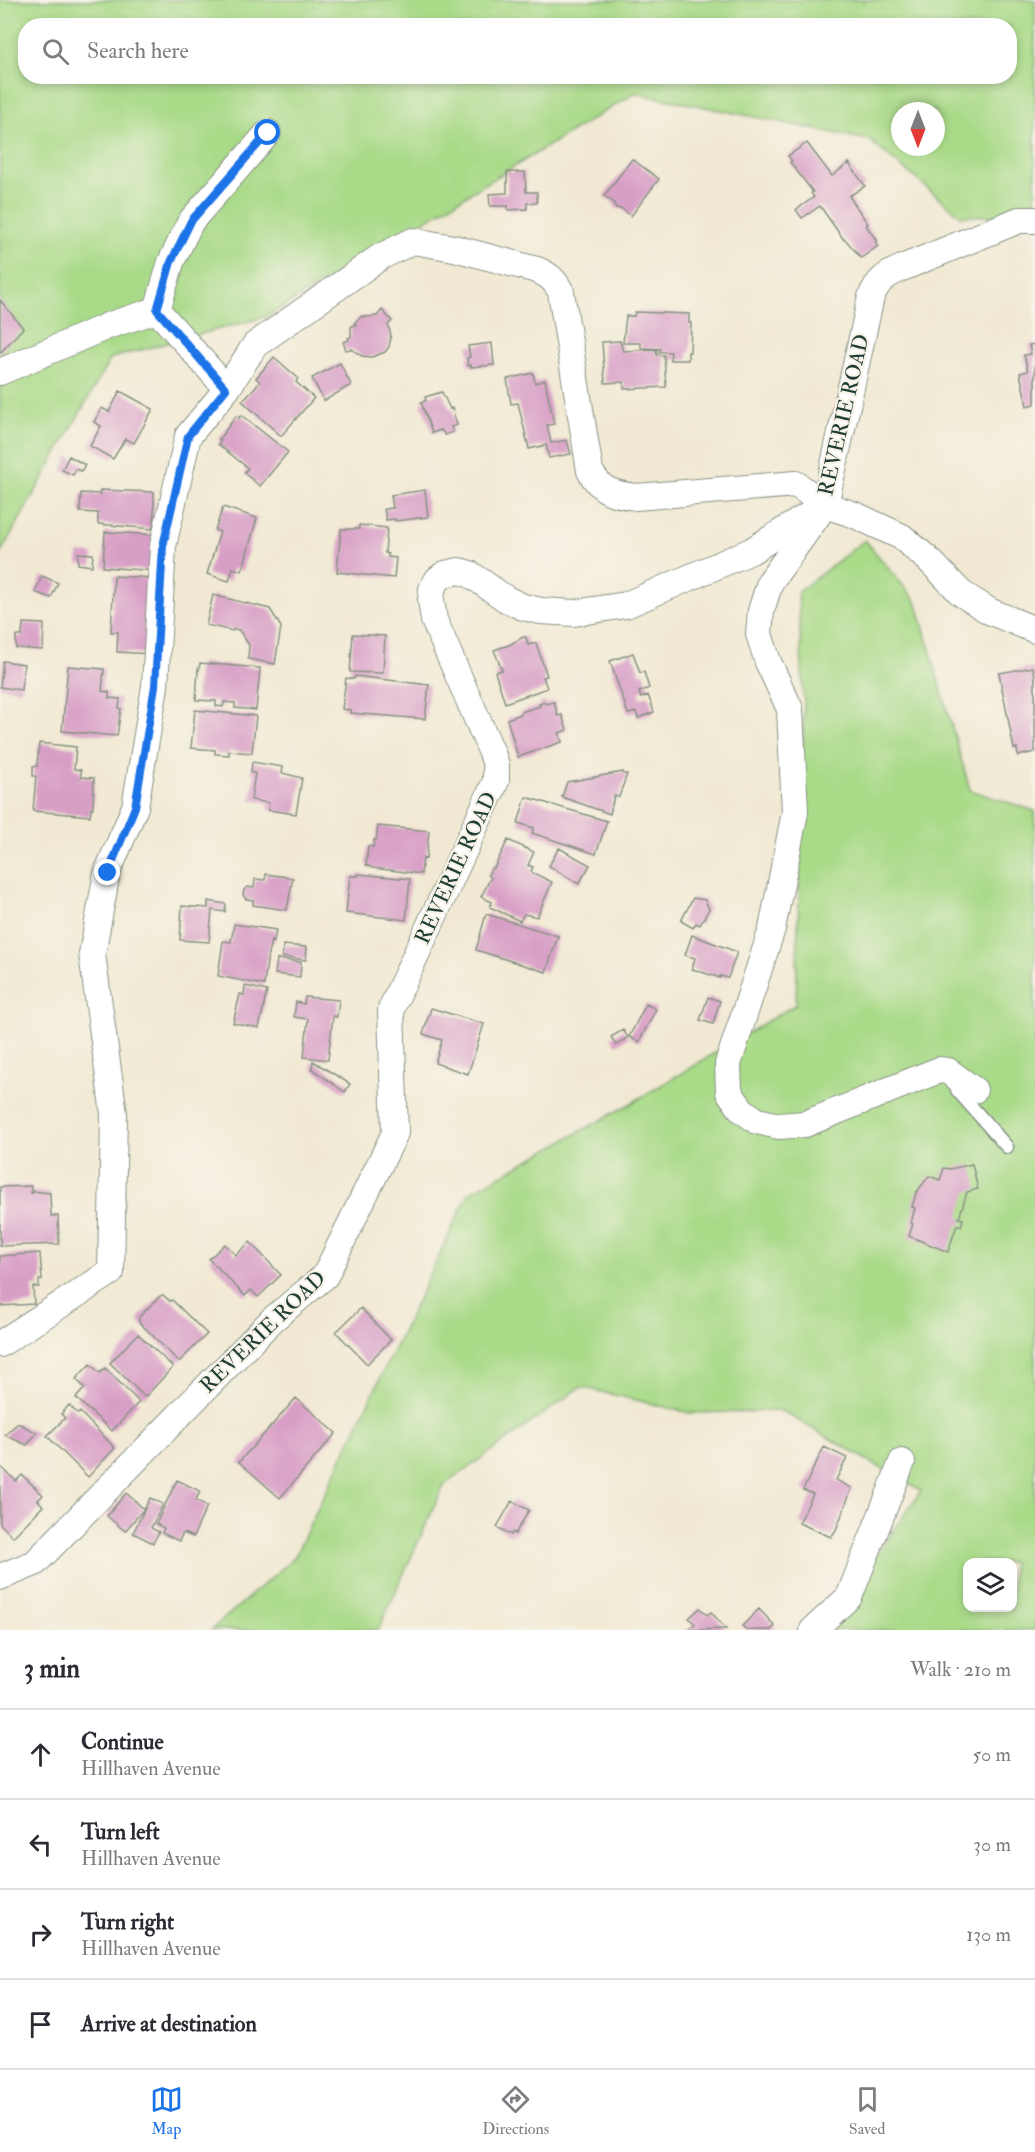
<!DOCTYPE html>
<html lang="en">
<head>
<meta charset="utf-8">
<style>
	:root { --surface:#fff; --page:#f7f7f7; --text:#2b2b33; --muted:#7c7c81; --line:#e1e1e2; --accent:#1a73e8 }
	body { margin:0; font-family:"IM FELL Double Pica",serif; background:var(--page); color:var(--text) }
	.controls { position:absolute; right:18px; bottom:18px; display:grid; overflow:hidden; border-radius:12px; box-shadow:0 3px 9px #0003 }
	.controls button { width:54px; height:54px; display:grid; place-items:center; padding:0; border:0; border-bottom:2px solid var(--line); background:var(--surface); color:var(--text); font:30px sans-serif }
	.compass { position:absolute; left:891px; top:102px; width:54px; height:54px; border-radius:50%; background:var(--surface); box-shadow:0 3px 9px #0003; rotate:180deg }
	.stop { position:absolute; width:18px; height:18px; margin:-14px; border:4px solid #1a73e8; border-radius:50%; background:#fff }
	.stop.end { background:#1a73e8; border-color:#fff; box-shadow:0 2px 6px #0008 }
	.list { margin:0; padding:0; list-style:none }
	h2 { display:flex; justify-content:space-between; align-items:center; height:78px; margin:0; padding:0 24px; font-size:26px }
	h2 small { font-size:20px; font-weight:400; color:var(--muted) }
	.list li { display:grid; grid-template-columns:39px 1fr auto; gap:18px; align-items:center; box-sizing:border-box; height:90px; padding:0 24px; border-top:2px solid var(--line) }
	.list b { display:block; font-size:22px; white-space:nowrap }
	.list p { margin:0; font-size:20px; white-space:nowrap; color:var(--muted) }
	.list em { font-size:20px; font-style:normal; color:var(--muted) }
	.icon { flex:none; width:33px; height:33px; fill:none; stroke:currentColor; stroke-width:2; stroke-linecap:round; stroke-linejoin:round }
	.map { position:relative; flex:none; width:1035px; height:1630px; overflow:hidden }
	.search { position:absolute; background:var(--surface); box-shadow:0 3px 9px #0003; left:18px; right:18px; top:18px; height:66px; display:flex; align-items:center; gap:15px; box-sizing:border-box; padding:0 21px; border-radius:24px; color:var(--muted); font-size:22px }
	.sheet { height:438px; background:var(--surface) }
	nav { display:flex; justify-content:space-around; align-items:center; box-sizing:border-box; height:84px; border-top:2px solid var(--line); background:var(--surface); font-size:16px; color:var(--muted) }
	nav a { display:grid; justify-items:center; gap:3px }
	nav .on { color:var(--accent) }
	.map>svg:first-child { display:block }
	.green { fill:#a9da88; stroke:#648c5e; stroke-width:1.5; fill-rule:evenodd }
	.building { fill:#d89fc6 }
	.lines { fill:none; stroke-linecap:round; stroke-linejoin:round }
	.lane-casing { stroke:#889384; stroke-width:15 }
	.street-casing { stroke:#889384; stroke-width:28 }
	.lane { stroke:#fff; stroke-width:12 }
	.street { stroke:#fff; stroke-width:26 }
	.route { stroke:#1a73e8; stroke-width:8 }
	.labels { text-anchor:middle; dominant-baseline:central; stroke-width:4.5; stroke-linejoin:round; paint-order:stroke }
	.street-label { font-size:21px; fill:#1f3d34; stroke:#f7f3e8 }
</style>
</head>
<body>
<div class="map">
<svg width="1035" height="1630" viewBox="0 0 1035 1630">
	<rect width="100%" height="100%" fill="#f7f3e8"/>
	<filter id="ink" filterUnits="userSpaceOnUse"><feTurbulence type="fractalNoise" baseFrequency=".0167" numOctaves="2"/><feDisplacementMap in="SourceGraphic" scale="12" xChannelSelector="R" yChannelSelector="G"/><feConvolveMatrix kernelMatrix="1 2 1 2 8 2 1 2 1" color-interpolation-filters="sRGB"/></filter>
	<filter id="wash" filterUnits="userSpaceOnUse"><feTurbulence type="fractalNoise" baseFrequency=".008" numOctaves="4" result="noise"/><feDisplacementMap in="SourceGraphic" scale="24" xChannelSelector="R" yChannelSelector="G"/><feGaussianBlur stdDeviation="1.35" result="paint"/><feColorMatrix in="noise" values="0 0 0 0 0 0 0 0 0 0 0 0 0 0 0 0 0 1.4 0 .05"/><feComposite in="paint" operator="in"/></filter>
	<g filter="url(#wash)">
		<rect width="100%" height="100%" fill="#f1e9d3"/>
		<path class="green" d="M0,0H1035V215L961,216L869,140L635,93L268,316L111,358L0,554ZM26,26H1010V76H26ZM900,111H936V147H900Z
			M865,540L916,601L970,790L1035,811V1630H824L921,1491L782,1411L690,1413L581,1387L444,1485L378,1630H211L294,1558L469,1193L630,1104L796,1004L804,705L798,592ZM968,1562H1012V1608H968Z"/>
		<g id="blocks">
			<path class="building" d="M807,143L832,176L849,163L865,186L849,196L868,224L866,225L877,241L875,242L878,246L861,258L845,239L844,240L820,206L802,218L796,210L814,197L811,193L813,192L790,162L792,161L788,156Z
				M632,159L659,179L631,216L622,209L616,208L613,202L604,196Z
				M507,172H525L526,192H537V203H527V209L508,210V206H490L489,194L507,193Z
				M0,300L23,328L0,353Z
				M382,310L392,321L388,325L391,335L389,347L385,352L372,357L362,356L351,349L346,350L343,342L349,340L348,338L351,337V327L356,324L354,323L362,316L364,317L377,316Z
				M635,312L689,314V323H691L690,352H688V360H670L671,352H659L660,349L641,348V343H623L626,316H634Z
				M620,341L623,351L656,349L657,355H664L666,387L624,389V382L605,383L602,342Z
				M492,343L494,365L471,367V365L468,366L467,358L470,357L468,346Z
				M1035,344V404L1027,406L1020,373L1028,371L1024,355L1031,354L1029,345Z
				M274,357L298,378L296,382L314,398L281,436L242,401L260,382L256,378Z
				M340,363L351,385L324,401L312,378Z
				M533,373L535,383L545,380L554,424L547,425L551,443L567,440L571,454L549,458L546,445L529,449L518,403L511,404L507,379Z
				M120,391L153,409L134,443L125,439L113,459L90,446L101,426L94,422L102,408L109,412Z
				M442,392L450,409L452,408L457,425L451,427L453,432L445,435L441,430L432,433L421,402L426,401L425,397Z
				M241,415L288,452L260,486L244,473L248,468L218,444L221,440L219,439L236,416L239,418Z
				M69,456L85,465L81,471L76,469L73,475L62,470Z
				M100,490L154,492V523L152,529L98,524V513L80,512L81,493L100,494Z
				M425,490L428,517L395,521V519L386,520L384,509L393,508L391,495Z
				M223,507L257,518L242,571L233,568L229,581L207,574L220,532L215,530Z
				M359,525L387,528L385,553L388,554V557L396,558L394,578L337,572L341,529H359Z
				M105,532L158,535L156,571L103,567Z
				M78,553L93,554L92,566L78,564Z
				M42,576L58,583L51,598L35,592Z
				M114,576L155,578L150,654L117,652L118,632H111Z
				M213,595L270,609L281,627L275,664L248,659L249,645L239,630L234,629L233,631L206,625Z
				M23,623L44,624L43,650L16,648V636H22Z
				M353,634L385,636L383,673L350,672Z
				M523,637H526L528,645L536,643L547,676L543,677L547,688L505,703L495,672L502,670L494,650L509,645Z
				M633,653L640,673L644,672L649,688L639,692L641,698L648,695L654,712L638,718L636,712L628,714L610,661Z
				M3,661L24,664L21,690L0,687Z
				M200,663L260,668L256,710L235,708V703L224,702L223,707L216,706V701L196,700L198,669L199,670Z
				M68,666L104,669L102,691L109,692V698L120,699L119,708L121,709L117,736L62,731Z
				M1033,667L1035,676V752L1018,756L1017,748L1014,749L999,673Z
				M355,676L429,685L425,719L350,713L351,710L342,709L346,678L354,679Z
				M545,702L546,704L554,702L558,716L562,715L567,730L559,733L562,742L518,757L507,719L521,714V712L540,706L539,704Z
				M195,710L256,716L252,753L229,751V755L215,754V750L191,748Z
				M39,743L76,747L74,769L81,770V777L94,778L93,808H91L90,816L33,811L36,776H33V766H37Z
				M252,762L283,767L282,773L302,778L296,814L268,810L269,803L251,800L255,773H251Z
				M623,772V774H627L619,797L614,796L610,814L562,797L567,782Z
				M526,797L607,821L596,854L532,833L534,828L518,823Z
				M378,826L429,831L426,859L423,858L421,874L373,868L366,865L368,846L373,847L374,840H376Z
				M508,840L534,852L528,865L533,867L531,872L552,882L537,917L524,914L520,921L490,907L492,902L481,897L491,877L488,875L492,867L494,868Z
				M559,848L590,865L579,884L549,866Z
				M266,874L293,878L287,910L253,905V900L246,899L243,895L244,890L247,887L254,888L255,879L265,880Z
				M358,874L410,879L406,920L346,913L350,876H358Z
				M693,898L705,900L709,909L700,925L696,923L693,928L681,921Z
				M208,901L226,904L225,912L212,910L209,942L180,940L182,906L208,908Z
				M486,914L558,936L546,972L476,950Z
				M234,924L276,930L274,942L271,941L268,954L264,985L218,976L223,941L231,942Z
				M692,935L737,952L728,978L720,976V978L692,969L695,958L685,955Z
				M283,945L307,947L306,960L282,957Z
				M277,959L301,962L300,977L275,974Z
				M245,986L267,991L259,1028L233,1023L240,994L244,995Z
				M305,997L339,1000L337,1017L333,1016L328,1060L304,1057L308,1019L294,1017L296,1002L304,1004Z
				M708,997L720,1001L713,1024L700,1020Z
				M646,1004L656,1009L639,1042L629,1037Z
				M431,1008L484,1024L468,1074L435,1063L442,1040L423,1034Z
				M623,1030L628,1037L616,1045L611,1037Z
				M313,1061L350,1084L345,1092L312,1069Z
				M972,1164L978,1189L967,1192L959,1218L963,1219L961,1226L957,1225L948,1252L909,1236L913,1224L911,1223L915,1208L912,1207L916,1193L929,1176L940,1180L944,1168L950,1169Z
				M31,1186V1193H33V1191L50,1193L51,1216H58L59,1244L0,1246V1187Z
				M250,1242L281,1275L258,1297L251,1290L245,1296L209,1259L225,1244L236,1255Z
				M40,1253L42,1280H39V1287H33L34,1304L0,1306V1256Z
				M163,1295L170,1301L172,1300L207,1334L179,1362L139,1322V1317L160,1296Z
				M361,1308L391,1340L367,1364L336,1332Z
				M138,1334L173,1367L145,1397L110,1363Z
				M90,1364L100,1373L105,1368L139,1402L112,1431L76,1398L85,1388L76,1379Z
				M296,1398L336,1433L280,1498L239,1462Z
				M69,1405L78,1414L80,1412L115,1448L88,1477L47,1436L65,1418L61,1414Z
				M18,1423L37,1433L27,1445L5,1435Z
				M824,1447L847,1458L836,1480L852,1488L836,1530L831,1537L799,1523L813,1494L803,1490Z
				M0,1466L16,1481L22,1475L43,1495L38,1500L43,1506L13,1537L0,1524Z
				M177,1480L200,1491L196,1500L207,1506L193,1537L183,1533L179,1541L162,1533L164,1528L156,1524Z
				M126,1493L144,1509L125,1531L107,1516Z
				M150,1498L163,1504L151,1528L159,1532L153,1543L133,1533Z
				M512,1501L529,1510L515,1534L513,1532L511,1535L497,1527Z
				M700,1608L707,1615L711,1612L726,1629L688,1630L695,1624L689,1618Z
				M759,1609L775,1626L771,1630H747L742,1626Z"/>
		</g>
	</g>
	<g filter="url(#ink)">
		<use href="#blocks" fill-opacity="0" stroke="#889384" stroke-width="1.5"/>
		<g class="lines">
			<g class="lane-casing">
				<path id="lane" d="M957,1090L1007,1147"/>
			</g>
			<g class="street-casing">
				<path id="street" d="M0,372L110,325L157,310
					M227,389L255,345L380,257L413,241L454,248L537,270C549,275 555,280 561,292L590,471C601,492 614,494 636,497L796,484L825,505L855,515L902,537L930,561L961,593L989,611L1035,630
					M818,515L770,582L761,611L759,634L768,662L790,709L795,812L772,929L728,1064L729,1092L742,1110L757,1121L779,1126L805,1124L939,1070L948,1071L974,1090
					M0,1344L111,1272L114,1114L92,954L107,873L135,807L155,686L163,546L188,436L227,389L157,310L171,262L191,221L268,133
					M0,1577L35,1563L272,1320L325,1276L395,1133L391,1009L496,781V765L492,753L434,620L431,600L432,589L438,579L445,574L459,571L470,574L506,599L523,607L541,611L574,613L626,605L751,551L825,505L871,297C878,280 886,275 902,268L1019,220H1035
					M813,1630L849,1597L902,1462"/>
			</g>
			<use href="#lane" class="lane"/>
			<use href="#street" class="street"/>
		</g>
	</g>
	<g class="lines" filter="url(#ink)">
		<path class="route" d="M108,873L135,807L155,686L163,546L188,436L226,389L157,310L171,262L191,221L268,133"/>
	</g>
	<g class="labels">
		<g class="street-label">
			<text transform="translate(844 415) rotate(-77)">REVERIE ROAD</text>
			<text transform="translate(456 868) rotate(-65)">REVERIE ROAD</text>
			<text transform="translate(263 1332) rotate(-44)">REVERIE ROAD</text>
		</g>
	</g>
</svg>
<div class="controls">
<button><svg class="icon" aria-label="layers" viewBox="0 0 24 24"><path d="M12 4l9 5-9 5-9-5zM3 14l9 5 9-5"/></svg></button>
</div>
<svg class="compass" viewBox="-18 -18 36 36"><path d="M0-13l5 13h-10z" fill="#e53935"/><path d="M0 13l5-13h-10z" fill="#7c7c81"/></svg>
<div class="stop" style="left:268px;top:133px"></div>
<div class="stop end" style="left:108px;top:873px"></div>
<div class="search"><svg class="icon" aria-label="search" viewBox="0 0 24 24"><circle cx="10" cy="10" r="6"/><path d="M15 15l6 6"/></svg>Search here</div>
</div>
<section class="sheet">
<h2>3 min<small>Walk · 210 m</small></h2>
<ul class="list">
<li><svg class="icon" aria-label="ahead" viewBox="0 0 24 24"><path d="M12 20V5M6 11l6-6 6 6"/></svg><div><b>Continue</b><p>Hillhaven Avenue</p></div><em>50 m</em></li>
<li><svg class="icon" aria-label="left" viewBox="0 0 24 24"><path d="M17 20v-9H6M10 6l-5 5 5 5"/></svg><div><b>Turn left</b><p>Hillhaven Avenue</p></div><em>30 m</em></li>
<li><svg class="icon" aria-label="right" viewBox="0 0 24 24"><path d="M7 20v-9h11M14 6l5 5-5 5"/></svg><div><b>Turn right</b><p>Hillhaven Avenue</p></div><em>130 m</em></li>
<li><svg class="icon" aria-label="arrive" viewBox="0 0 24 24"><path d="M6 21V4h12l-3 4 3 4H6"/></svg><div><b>Arrive at destination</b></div></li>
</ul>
</section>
<nav>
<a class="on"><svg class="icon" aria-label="map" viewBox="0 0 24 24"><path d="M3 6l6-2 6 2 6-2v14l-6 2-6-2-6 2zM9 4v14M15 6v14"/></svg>Map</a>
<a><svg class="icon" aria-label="directions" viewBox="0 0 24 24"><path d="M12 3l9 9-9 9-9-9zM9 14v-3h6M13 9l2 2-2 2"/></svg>Directions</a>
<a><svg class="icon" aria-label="saved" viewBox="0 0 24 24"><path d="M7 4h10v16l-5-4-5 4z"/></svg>Saved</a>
</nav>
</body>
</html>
